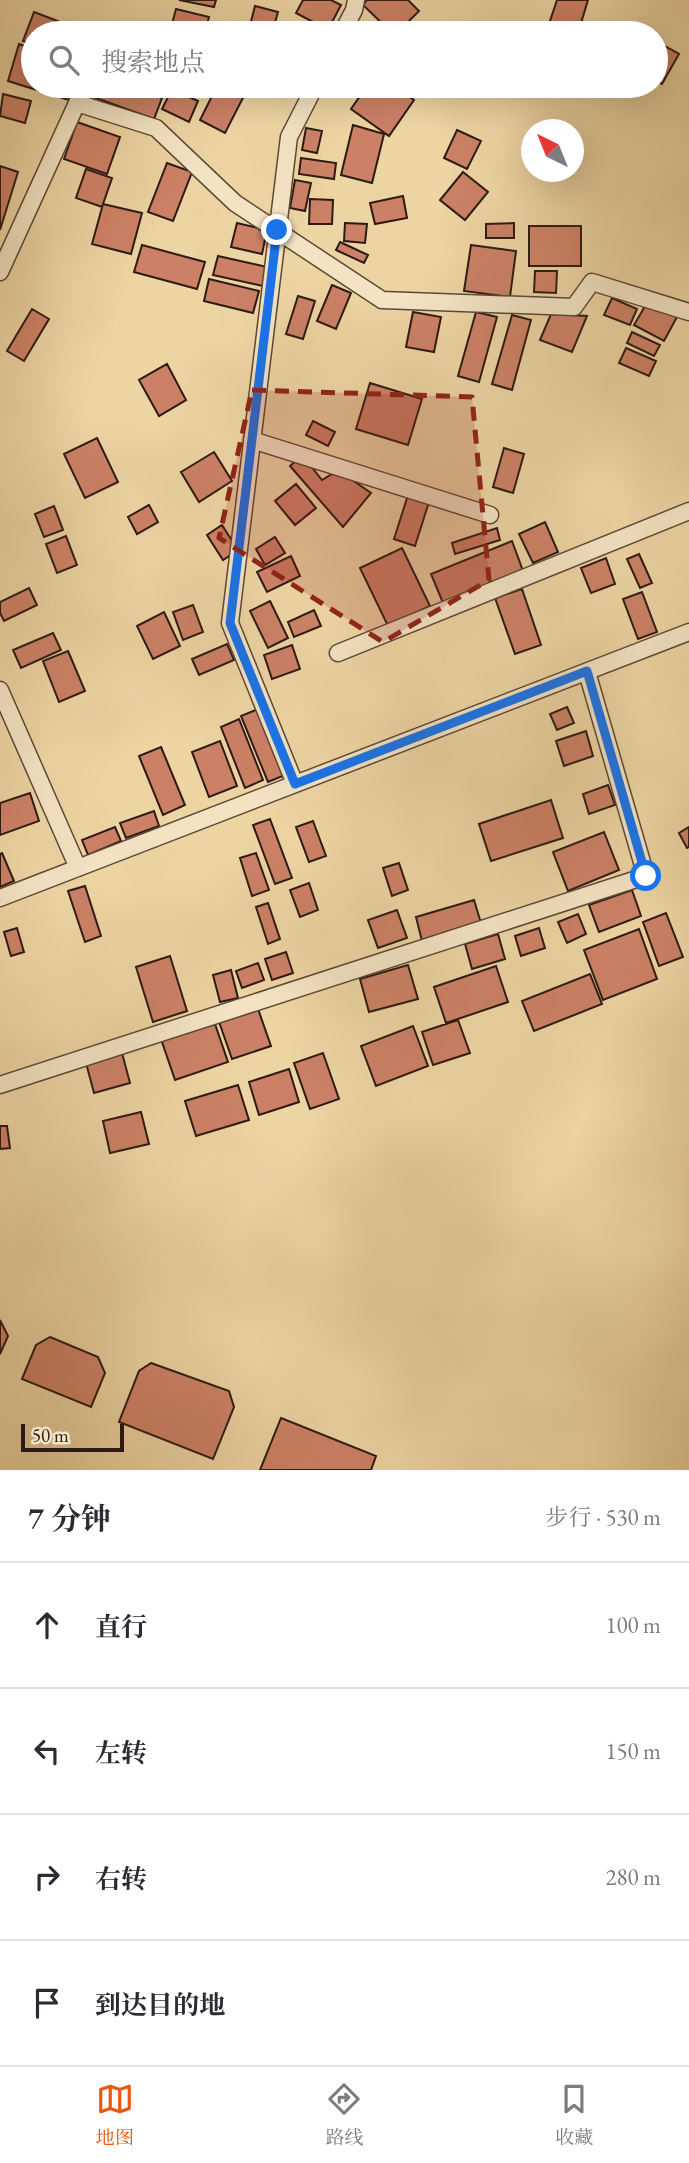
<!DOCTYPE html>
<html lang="zh">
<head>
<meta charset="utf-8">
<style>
	:root { --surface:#fff; --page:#f7f7f7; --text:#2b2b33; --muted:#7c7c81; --line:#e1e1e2; --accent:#ea580c }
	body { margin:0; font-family:"EB Garamond","Noto Serif SC",serif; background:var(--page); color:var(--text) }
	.compass { position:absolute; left:521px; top:119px; width:63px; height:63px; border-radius:50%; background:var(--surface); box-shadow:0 7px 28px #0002; rotate:317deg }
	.scale { position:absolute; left:21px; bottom:18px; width:103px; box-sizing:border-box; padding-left:7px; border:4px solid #2c1a13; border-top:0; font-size:19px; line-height:24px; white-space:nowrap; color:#2c1a13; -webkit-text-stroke:5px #f3e3c3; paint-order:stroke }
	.stop { position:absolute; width:21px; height:21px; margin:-16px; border:5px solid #1a73e8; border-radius:50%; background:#fff }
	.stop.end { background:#1a73e8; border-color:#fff; box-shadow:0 2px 7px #0008 }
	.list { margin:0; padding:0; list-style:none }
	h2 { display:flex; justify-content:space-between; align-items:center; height:91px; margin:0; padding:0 28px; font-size:30px }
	h2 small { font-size:23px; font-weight:400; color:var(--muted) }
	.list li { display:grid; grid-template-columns:46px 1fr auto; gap:21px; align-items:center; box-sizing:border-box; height:126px; padding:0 28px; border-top:2px solid var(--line) }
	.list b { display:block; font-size:26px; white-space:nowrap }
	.list em { font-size:23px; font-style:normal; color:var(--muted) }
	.icon { flex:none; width:38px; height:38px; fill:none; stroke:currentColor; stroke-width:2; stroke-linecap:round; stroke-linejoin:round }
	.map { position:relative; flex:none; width:689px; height:1470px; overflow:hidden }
	.search { position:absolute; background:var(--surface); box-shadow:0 7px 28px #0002; left:21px; right:21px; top:21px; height:77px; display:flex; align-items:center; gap:18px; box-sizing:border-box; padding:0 24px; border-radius:38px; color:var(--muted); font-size:26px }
	.sheet { height:595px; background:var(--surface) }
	nav { display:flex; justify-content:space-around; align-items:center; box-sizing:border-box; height:98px; border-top:2px solid var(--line); background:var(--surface); font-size:19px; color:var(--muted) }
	nav a { display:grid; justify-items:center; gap:4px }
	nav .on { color:var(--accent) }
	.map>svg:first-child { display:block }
	.building { fill:#cc8166; stroke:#2c1a13; stroke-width:2 }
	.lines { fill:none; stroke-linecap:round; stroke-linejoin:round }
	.minor-casing { stroke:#5c4837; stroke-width:19 }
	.minor { stroke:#f3e3c3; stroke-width:16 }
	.route { stroke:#1a73e8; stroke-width:9 }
	.marked { fill:#8f2418; fill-opacity:0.2; stroke:#8f2418; stroke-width:5; stroke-dasharray:14 9; stroke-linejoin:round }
</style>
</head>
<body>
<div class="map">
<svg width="689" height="1470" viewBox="0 0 689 1470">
	<rect width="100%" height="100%" fill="#edd4a3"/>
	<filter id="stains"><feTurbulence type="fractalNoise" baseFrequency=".00286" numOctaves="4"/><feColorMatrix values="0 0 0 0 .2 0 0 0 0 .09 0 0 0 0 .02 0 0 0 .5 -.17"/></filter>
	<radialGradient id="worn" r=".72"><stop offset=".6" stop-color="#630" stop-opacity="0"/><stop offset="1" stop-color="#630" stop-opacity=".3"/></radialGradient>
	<path class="building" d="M179,0H216L214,7Z
		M303,0H331L341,5L328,30L296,13Z
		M367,0H408L419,11L397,33H392L363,5Z
		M557,0H588L578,33H546Z
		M255,6L278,12L272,33H248Z
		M176,9L209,17L205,32L172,24Z
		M34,12L89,33H33V45L23,41Z
		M656,41L679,54L662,84L656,81Z
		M19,44L33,49V86H74L69,100L8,81Z
		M98,86H128L162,98L154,119L93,97Z
		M217,86H243L248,88L225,133L200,120Z
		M367,86H393L414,100L389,136L351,109Z
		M172,89L198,101L189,122L162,109Z
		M3,94L31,101L25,123L0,116Z
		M77,122L120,137L107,174L64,159Z
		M353,125L384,134L372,183L341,175Z
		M306,128L322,131L317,153L302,150Z
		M457,130L481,141L467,169L444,158Z
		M301,158L336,163L334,179L299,174Z
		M167,163L192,172L173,221L148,212Z
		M0,166L18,172L0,230Z
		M86,169L112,178L102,207L76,198Z
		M463,172L488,192L465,220L440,200Z
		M295,180L311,183L305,211L290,208Z
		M403,196L407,218L375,224L370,203Z
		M310,199L333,200L332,224H309Z
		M103,204L142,213L131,254L92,244Z
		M237,223L267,230L262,254L231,247Z
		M345,223L367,224L365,243L344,241Z
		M514,223V238H486V224Z
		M529,226H581V266H529Z
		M340,242L368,255L364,263L336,250Z
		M142,245L205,262L197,289L134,272Z
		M471,245L516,251L510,297L464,291Z
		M218,256L267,267L263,286L213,275Z
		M535,271H557L556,293L534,292Z
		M209,279L259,291L253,313L204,301Z
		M332,285L351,293L336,329L317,321Z
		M298,296L315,301L303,339L286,334Z
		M612,298L637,309L630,325L604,315Z
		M648,301L677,317L664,341L634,325Z
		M32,309L49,319L24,361L7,351Z
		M413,312L441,317L434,352L406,347Z
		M476,312L497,317L479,382L458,376Z
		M551,314L587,316L572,352L540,340Z
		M512,315L531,320L512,390L492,384Z
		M632,332L660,345L654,356L627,343Z
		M626,348L656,361L649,376L619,363Z
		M167,364L186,400L159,416L139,380Z
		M370,383L422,399L408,445L356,429Z
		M313,421L335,432L328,446L306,435Z
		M97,438L118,482L85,498L64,454Z
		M504,448L524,454L513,493L493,487Z
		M214,452L232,481L199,502L181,472Z
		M302,455L322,480L332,474L345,475L371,493L343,527L290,466Z
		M296,484L316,508L295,525L275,501Z
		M408,495L429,502L415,546L394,539Z
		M149,505L158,522L137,534L128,517Z
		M54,506L63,530L44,537L35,514Z
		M545,522L558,552L533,563L519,534Z
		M222,525L238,550L223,560L207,535Z
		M497,528L500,540L455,554L452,543Z
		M66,536L77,565L57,573L46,544Z
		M275,537L285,553L265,565L256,549Z
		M512,541L523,571L443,603L431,574Z
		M402,548L430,606L388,626L360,568Z
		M639,554L652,583L640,588L627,559Z
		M291,556L300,576L267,592L257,572Z
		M606,558L615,584L591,593L581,568Z
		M29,588L37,605L4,621L0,613V602Z
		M522,589L541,645L515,654L495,598Z
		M642,592L657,632L638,639L623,599Z
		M270,601L288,638L268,648L250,611Z
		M193,605L203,632L183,640L173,612Z
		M314,610L321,626L294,637L288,622Z
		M164,612L180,646L153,659L137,626Z
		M53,633L61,650L21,668L13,650Z
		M227,644L234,660L199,675L192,659Z
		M292,645L300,669L272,679L264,655Z
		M68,651L85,691L59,702L43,661Z
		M567,707L574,723L557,730L550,714Z
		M258,709L285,775L268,782L241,716Z
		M239,719L263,780L245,788L221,727Z
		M586,731L593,756L564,766L556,741Z
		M220,741L237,786L209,797L192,752Z
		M161,747L185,805L163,815L139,756Z
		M608,785L615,805L589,814L583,794Z
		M30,793L39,821L0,835V803Z
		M551,800L563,838L491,861L479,824Z
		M154,811L159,826L126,838L120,823Z
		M270,819L292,878L275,884L253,825Z
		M313,821L326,856L309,862L296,827Z
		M115,827L121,841L88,855L82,840Z
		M689,827V847L687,848L679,833Z
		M604,832L619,870L568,891L553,852Z
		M2,853L14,881L0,887V854Z
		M256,853L269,890L252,896L240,858Z
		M399,863L408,890L392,896L383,868Z
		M309,883L318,910L300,917L290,890Z
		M85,886L101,936L85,942L68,891Z
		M632,890L641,916L599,932L589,905Z
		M474,900L481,923L422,941L416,917Z
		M268,903L280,939L268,944L256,907Z
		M397,910L407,938L378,948L368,920Z
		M666,913L683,957L659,966L643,922Z
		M578,914L586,934L567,943L558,922Z
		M17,928L24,952L11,956L4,932Z
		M539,928L545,948L521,956L515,936Z
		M639,929L657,979L603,1000L584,950Z
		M498,934L505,959L472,969L465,944Z
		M286,952L293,973L272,980L265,959Z
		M170,956L187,1011L153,1022L136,967Z
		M258,963L264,980L242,988L236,971Z
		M408,965L418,999L369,1012L360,979Z
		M496,966L508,1002L446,1023L434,987Z
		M231,970L238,998L220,1002L213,975Z
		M590,974L602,1004L534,1031L522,1001Z
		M257,1006L271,1046L232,1059L218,1019Z
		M458,1020L470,1053L433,1065L422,1032Z
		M214,1021L228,1062L175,1080L161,1039Z
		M413,1026L428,1066L376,1086L361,1046Z
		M122,1053L130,1083L94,1093L86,1063Z
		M323,1053L339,1099L310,1109L294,1063Z
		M289,1069L299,1102L259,1115L249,1082Z
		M238,1085L249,1120L196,1136L185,1101Z
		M141,1112L149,1144L110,1153L103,1121Z
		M0,1126H7L10,1148L0,1149Z
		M0,1320L8,1336L0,1354Z
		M50,1337L98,1357L105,1373L91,1407L22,1379L36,1345Z
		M151,1363L229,1391L234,1407L213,1459L119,1422L139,1371Z
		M281,1418L376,1456L371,1470H260Z"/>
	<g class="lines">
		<g class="minor-casing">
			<path id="minor" d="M342,33L354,10L356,0
				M0,272L77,103L156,128L235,203L382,300L574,307L592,282L689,312
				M252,440L490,515
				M338,653L689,511
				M0,690L78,868
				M295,784L230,623L289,137L315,86
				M0,898L689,632
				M0,1085L646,876L587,672"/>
		</g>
		<use href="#minor" class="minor"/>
	</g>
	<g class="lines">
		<path class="route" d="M277,230L230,623L295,784L587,671L646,876"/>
	</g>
	<path class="marked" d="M252,390L472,397L489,580L383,642L219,538Z"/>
	<rect width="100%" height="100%" filter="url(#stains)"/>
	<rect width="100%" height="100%" fill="url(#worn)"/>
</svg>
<svg class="compass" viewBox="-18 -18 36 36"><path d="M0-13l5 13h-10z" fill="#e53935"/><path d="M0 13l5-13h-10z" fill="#7c7c81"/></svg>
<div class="scale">50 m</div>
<div class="stop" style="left:646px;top:876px"></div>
<div class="stop end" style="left:277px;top:230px"></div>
<div class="search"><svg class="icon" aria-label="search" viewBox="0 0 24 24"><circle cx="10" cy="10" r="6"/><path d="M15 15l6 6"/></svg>搜索地点</div>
</div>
<section class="sheet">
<h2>7 分钟<small>步行 · 530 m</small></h2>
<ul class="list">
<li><svg class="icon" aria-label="ahead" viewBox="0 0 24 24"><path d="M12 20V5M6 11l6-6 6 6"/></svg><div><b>直行</b></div><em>100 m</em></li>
<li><svg class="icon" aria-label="left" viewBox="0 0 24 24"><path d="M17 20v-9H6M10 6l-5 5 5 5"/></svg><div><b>左转</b></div><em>150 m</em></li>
<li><svg class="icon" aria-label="right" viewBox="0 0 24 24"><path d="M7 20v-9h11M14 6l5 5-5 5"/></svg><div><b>右转</b></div><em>280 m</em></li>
<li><svg class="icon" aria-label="arrive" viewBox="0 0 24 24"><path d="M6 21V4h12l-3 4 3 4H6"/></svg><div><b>到达目的地</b></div></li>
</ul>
</section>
<nav>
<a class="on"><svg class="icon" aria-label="map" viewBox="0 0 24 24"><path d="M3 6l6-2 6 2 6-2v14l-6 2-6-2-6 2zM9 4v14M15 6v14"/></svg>地图</a>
<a><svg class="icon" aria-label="directions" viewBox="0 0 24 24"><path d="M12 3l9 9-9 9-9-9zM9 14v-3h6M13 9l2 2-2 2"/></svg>路线</a>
<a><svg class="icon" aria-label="saved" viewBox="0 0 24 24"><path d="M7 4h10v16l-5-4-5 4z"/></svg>收藏</a>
</nav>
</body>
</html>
